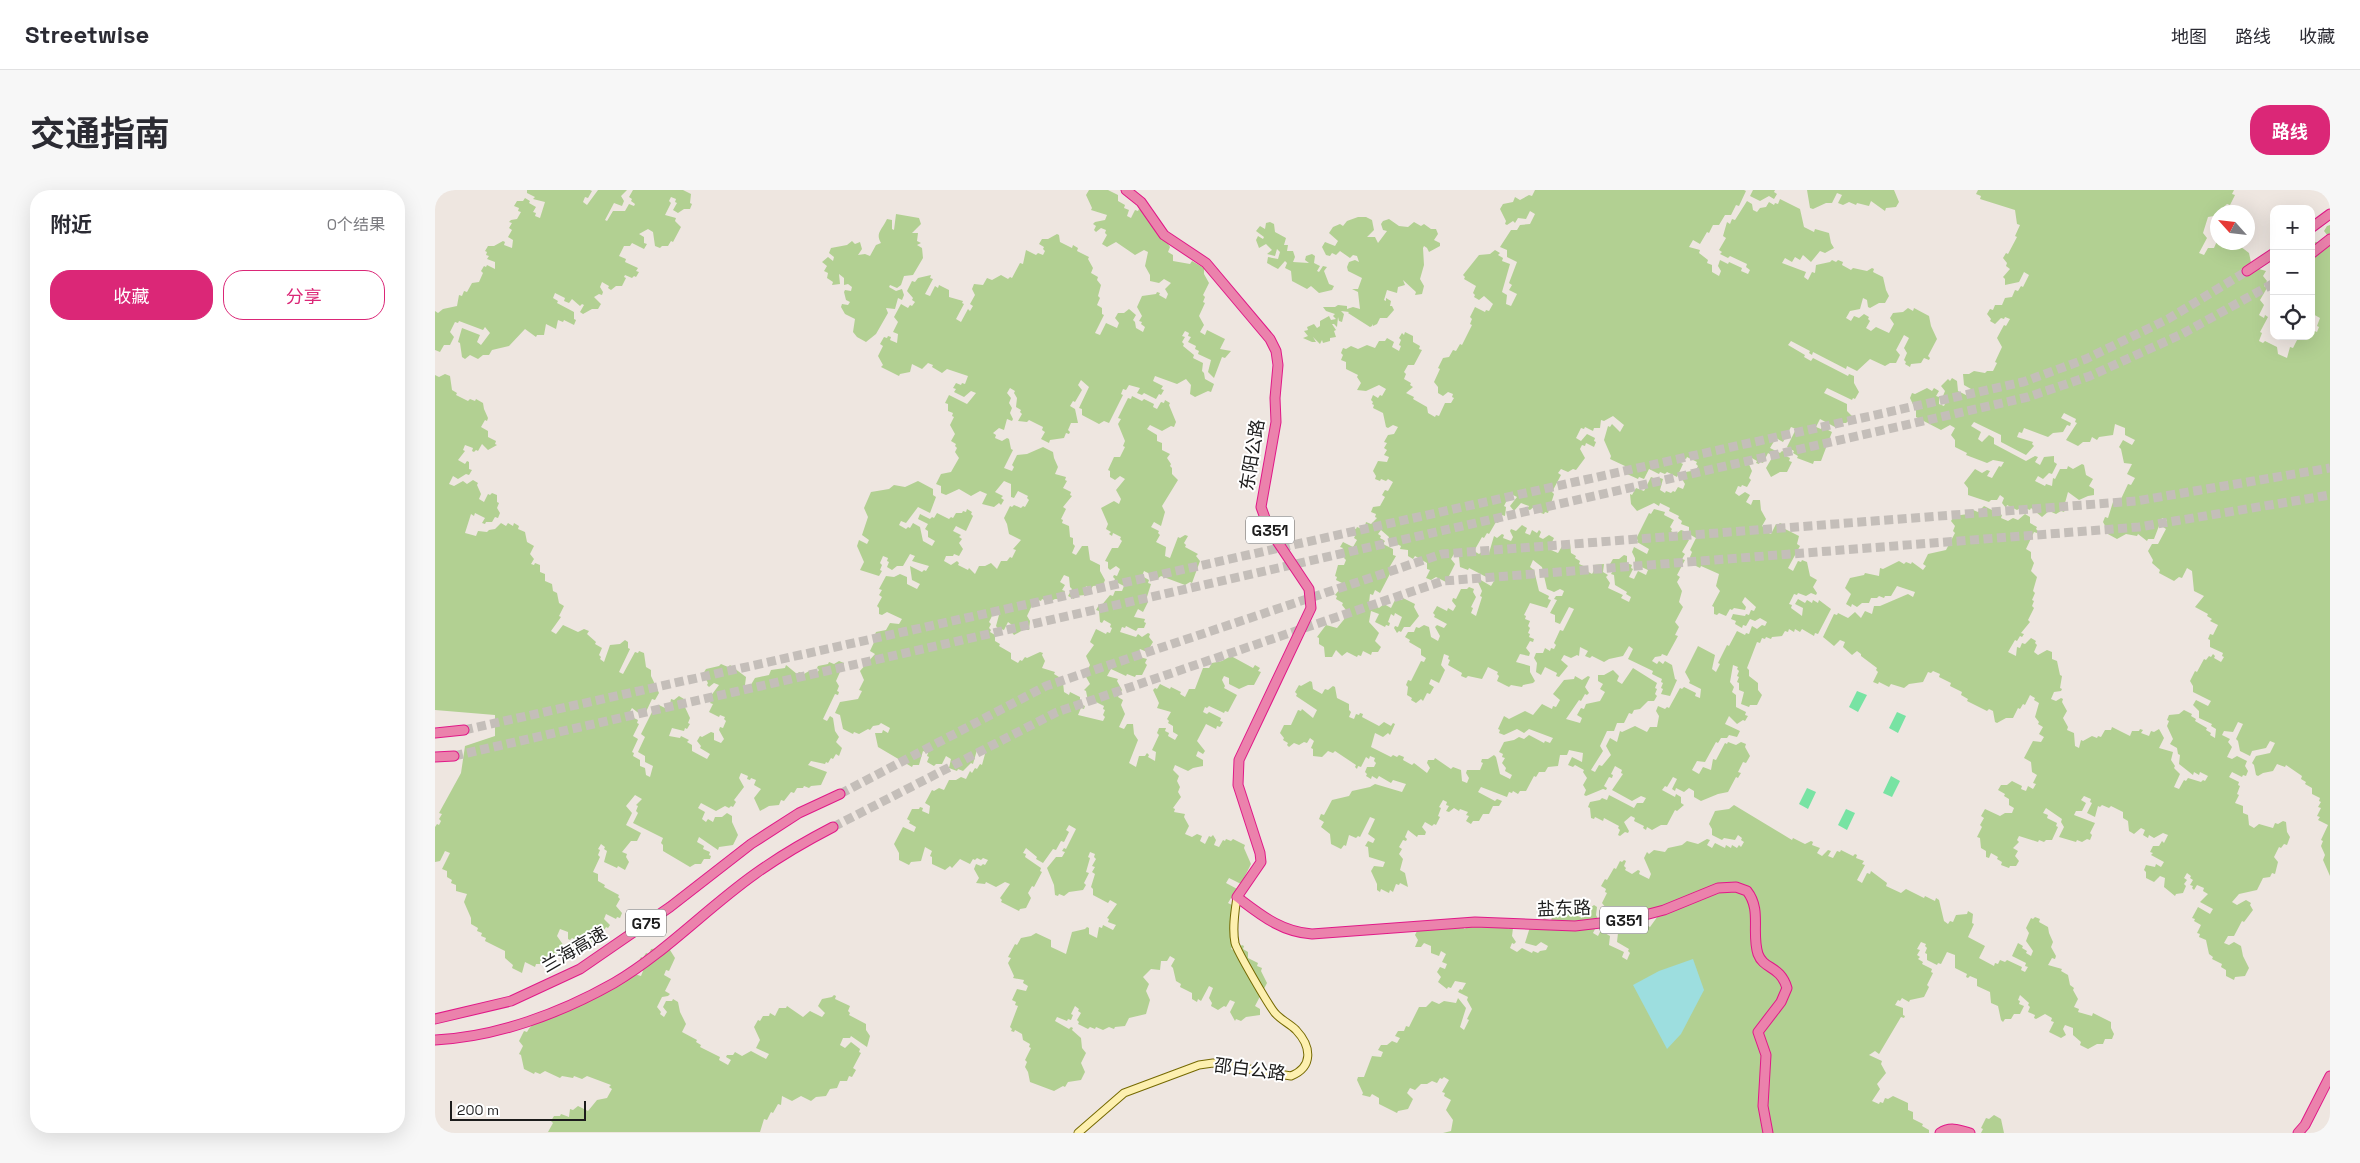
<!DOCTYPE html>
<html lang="zh">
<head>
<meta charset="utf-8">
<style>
	:root { --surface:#fff; --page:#f7f7f7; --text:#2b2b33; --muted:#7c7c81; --line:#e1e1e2; --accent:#db2777 }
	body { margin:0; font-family:"Space Grotesk","Noto Sans SC",sans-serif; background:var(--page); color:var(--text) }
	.controls { position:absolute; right:15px; top:15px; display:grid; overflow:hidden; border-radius:10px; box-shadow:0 5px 20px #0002 }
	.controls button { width:45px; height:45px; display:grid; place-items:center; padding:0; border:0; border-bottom:1px solid var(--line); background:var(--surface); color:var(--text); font:25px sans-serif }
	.compass { position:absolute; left:1775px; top:15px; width:45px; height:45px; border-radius:50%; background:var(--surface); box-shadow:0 5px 20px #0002; rotate:297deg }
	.scale { position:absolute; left:15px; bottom:12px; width:136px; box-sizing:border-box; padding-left:5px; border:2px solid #1c1c1c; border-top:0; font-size:14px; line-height:18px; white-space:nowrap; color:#1c1c1c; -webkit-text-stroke:4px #fff; paint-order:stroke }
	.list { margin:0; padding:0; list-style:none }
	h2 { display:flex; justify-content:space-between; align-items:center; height:65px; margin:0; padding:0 20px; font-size:21px }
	h2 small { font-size:16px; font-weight:400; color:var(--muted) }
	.actions { display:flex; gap:10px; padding:15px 20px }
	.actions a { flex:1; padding:11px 0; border:1px solid var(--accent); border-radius:20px; text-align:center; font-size:18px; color:var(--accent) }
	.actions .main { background:var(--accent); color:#fff }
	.icon { flex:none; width:28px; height:28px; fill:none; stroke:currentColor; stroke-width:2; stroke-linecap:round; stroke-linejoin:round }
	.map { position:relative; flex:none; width:1895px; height:943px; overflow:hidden; border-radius:20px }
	header { display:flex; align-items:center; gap:30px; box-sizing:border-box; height:70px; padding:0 25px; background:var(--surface); border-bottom:1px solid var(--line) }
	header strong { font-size:24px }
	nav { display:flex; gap:28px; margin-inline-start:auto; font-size:18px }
	.intro { display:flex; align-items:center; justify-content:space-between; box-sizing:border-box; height:120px; padding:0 30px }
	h1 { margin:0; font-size:35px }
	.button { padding:12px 22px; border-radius:20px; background:var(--accent); color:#fff; font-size:18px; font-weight:700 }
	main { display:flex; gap:30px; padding:0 30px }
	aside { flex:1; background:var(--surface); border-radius:20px; box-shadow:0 5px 20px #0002 }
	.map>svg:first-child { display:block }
	.forest { fill:#b2d092 }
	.pitch { fill:#78e3a3 }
	.water { fill:#9ddedf }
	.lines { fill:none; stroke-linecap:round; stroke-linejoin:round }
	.highway-tunnel { stroke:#c4beb9; stroke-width:9; stroke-dasharray:9 4.5; stroke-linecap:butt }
	.secondary-casing { stroke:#756900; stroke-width:9 }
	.highway-casing { stroke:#e01988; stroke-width:11 }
	.secondary { stroke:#fdf0af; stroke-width:7 }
	.highway { stroke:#eb82ac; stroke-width:9 }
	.labels { text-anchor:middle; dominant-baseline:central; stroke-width:4; stroke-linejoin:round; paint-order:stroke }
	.shield { fill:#fff; stroke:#606060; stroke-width:1 }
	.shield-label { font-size:16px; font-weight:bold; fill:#1c1c1c }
	.street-label { font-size:18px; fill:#1c1c1c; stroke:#fff }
</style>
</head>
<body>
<header>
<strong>Streetwise</strong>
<nav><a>地图</a><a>路线</a><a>收藏</a></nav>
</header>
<div class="intro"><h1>交通指南</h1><a class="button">路线</a></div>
<main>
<aside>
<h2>附近<small>0个结果</small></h2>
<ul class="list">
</ul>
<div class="actions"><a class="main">收藏</a><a>分享</a></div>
</aside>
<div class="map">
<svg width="1895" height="943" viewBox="0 0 1895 943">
	<rect width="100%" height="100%" fill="#eee6e0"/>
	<path class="forest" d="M92,0H155L157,1L153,8L150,7L148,12L152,15L163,0H192L186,6L189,11L187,16L179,13L170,30L172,31L178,21H190L194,14L199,16L200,14L196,11L197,9L194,7L198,0H248L256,4L255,13L257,14L255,19H249L243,23L238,20L242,13L240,12L241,9L236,7L234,11L236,13L230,25L241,28L240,31L246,37L238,52L236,51L233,56H227L225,58L220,56L218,42L213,39L204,44L209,47V53L212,54L209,59L197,53L195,56H189L184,66L191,69L190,72L203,78L201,81L204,82L201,87L199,86L197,88L190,85L189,87L191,88L187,96H181L176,100L173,98L174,96L167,92L165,97L168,102L167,105L164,104L159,107L166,114L163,119H157L148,124L145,122L149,115L147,114L145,116L137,109L134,113L129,111L130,108L120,103L118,108L123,111L122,113L139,122V129L141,130L139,135L129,130L128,132L123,130L121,139L111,134L109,145H102L101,147L90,139L74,156L57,160L54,165H48L43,169L35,165L30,169L27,167L25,153L23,152L27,138L45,145L42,152L46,155L55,143L50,137L48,140L24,131L23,133L20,132L15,142L19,147L15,155H9L5,162L0,160V121L3,123L8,119L22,116L24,105L27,106L29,101L32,102L37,93L44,92L48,83L46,81L49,76L51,77L52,75L60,79V72L52,69L54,66L51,65L52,62L50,61L53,56H59L68,51L70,52L69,55L77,58L78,50L73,47L77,40L74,38L77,33L74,32L76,30L82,29L86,22L83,21L84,18L79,16L82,11H88L90,8L95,11L94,13L101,17L98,22L101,23L100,26L105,28L110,12L98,9L100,7L92,3Z
		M654,0H673L683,5V11L690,15L689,18L694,20L692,26L696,28L700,20L703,21L704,19L719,27L733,50L732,52L735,57L733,62L738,65V71L755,74L757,71L769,78V84L774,93L768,105L770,107L768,112L770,113L764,126L769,135L765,142L770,145L772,140L790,149L785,159L796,161L790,168L787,167L779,188L773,182L776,170L763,164L764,161L760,159L761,156L753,152L756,147L753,146L754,143L750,141L747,146L750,147L747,152L749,154L748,156L759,165L758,168L768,173L767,181L769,183L770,189L779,194L776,202L773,201L760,207L755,204L756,195L751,189L742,194L720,186L718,191L728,196L726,199L729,200L726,205L724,204L721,209L709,203L707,205L702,203L705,198L694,195L691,200L688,199L686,204L688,205L674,233L669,231L664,234L647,225V219L644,218L654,197L646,190L643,195L647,200L640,212L638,211L635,216L640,219L643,233H636L633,240L635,242L634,244L631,243L629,248L615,250L614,253L606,249L610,242L607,240L608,237L594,230L592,232L583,231L587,224L585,222L586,220L581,217L582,208L579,203L580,201L575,198L572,203L576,208L574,213L577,218L575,223L578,229L577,231L572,229L569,240L564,238L558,243L561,245L560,248L567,251L572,248L574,249L576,259L578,260L569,278L577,281L579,277L577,275L582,265L592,264L608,257L618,262L619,268L623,277L620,284L631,287L630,290L632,291L628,298L636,302L635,305L637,306L628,317L631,319L626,329L628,330L627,333L634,336L635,347L638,348V354L640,356L637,363L641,365L647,356H653L655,370L665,375V381L670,390L668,395L658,396L656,399L651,396L650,405L640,406L639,409L633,406L637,399L635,397L634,387L629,385L625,392L630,395L627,400L630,401L626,409H620L614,412L607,409L606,411L600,409L592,426L595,431L594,440H588L579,445L575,440L577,435L573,432L569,440L566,439L565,441L561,436L564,425L559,422L554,432L556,434L554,438L556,440L555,442L560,445V451L565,454L564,456L576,463V469L583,473L585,470L587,471L590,467L592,468L605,462L608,463L607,465L610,471L607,478L620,482L619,484L624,487L623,490L628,492L629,502L634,505L635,502L645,507V514L650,516L649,519L646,518L643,525L668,531L670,527L668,525L670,520L668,519L669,516L659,511L658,514L653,511L651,501L649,500L655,494L650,485L655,475L651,466L659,455L655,452L661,439L671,444L672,442L675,443L677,438L675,437L676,434L669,430L667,433L665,432L664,421L661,420L664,415L666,416L675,405L678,406L680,401H687L689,396L679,391L680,389L678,387L679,385L682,386L685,379L681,376L675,380L673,378V372L670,371L677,358H683L687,351L685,349L686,347L678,343L677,346L674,344L676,342L671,339L673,334L666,318L679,311L684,314L686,309L681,300L690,289L685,286L680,290L675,287V281L673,280L679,267H685L690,257L688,256L690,251L683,234L686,229L683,228L693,208L696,209L697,206L707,211L709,209L719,214L718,217L722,219L726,212L729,213L730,210L735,213L734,215L741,232L739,237L736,236L727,241L715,235L712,239L722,245V251L727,253V260L735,264L732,268L736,274L735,276L737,278V284L743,290L727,316L730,322L726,336L719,332L716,337L724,341L723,343L725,345L721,352L731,357L730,366L735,368L743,347L745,348L750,345L753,346L749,353L751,355L750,357L763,364L761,366L765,371L757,393L755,392L750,395L726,386L721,390L718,389L719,386L709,381L707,386L714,390L713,393L716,394L711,410L713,412L708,422L703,419L699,427L710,429L709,432L711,433L709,438H703L701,441L691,436L690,438L687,437L685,442L701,447L703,444L707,447L713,443L715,444L714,447L718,452L712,462L705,459L701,466L712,469L710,473L712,475L707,485H701L700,487L692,484L691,486L676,479L672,486L683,489L682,491L687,500L683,507L688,510L686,515L690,524L684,537L689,539L692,534H698L699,544L703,550L694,573L701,577L704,566H710L712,563L714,565L713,567L720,571L721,562L717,560L724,545L722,543L724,538H731L730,541L734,543L733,546L740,550L743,545L738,542V536L733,533L734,531L732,529L736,522L722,518L724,513L718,500L720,498L722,499L725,494L735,499L736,497L746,502L745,504L750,507L754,499H760L768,478H774L777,473L787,471L796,466L818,478L820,475L825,478L823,481L826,482L819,495H813L804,499L794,494V488L789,486L787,490L790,496L789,498L802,505L793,522L790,521L789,523L774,516L772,518L770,517L768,522L772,524L774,522L786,528L785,531L788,532L785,537L782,536L781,539L771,534L762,551L770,561L768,564L763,561L761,566L768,570V576L758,578L753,581L740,575L738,580L744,586L742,591L745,597L743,602L746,607L738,618L740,619L739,622L750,624L749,627L754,636L750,644L757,647L762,644L767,646L765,651L770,654L774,646L776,647L778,645L781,650L779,655L784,657L788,650L790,651L791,649L796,651L798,649L810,655L809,658L816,674L806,694L794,688L791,693L806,701L801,711L796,708L793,713L801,717V749L796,759L800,761L807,755L809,756L808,759L813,762V768L823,773L822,776L827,778L826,781L832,793L820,816L825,819V825L811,827L806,831L801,829L800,831L795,822L800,812L795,810L791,817L789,816L783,820L776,816L777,813L774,808L778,798L774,796L766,811L763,809L762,812L757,809V803L745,797L746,794L741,791L738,778L736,776L740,769L735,766L732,771H726L725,780L716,779L708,787L714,794L711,801L715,810L711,824L694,828L690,836L680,837L679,839L674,837L668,840L661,837L660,839L655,837L653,839L643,834L644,832L642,830L646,823L643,821L644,819L640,816L636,824L638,825L636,830L633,829L632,831L622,827L620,831L634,839L636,837L638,838L637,840L646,848L647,858L651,863L646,873L650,882L646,890L633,892L630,897L628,896L619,901L595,892L593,882L590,877L592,872L590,870L596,858L594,857L595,854L588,850L587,844L580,840L579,842L576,841L577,839L575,837L583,816L580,815L581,812L577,810L582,799L591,801L593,796L588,793L589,790L578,788L579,786L573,773L576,768L573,767L580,754L582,755L586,748L596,746L601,743L616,750V757L631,764L637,742L650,739L652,737L654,738V744L662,748L664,737L667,738L668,735L678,740L681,735L673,732L674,729L672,728L682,714L675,710L673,713L658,705V699L656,697L660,684L657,682L660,677L657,676L661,669L659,667L660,664L655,662L653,667L655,668L651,682L654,683L649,693L651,695L648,700L634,702L629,706L624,704L623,706L620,705L619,695L612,678L621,667H627L630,662L627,661L629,658L631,659L641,639L634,635L631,640L634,642L629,652L626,651L621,660L618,659L608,673L601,669L602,667L591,658L588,663L591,664L590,667L606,678L605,681L607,682L599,697L597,696L593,703L596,708L591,718L585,719L584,721L566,712L567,710L565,708L575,694L570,692L561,697L551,692L550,694L541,693L544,688L539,679L541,674L546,676L548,674L550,675L553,670L548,668L546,670L542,668L540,670L538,669L535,674L525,669L517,678L515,676L510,680L497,674V667L495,666L497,661L490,657L486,671L476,672L474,675L464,670V663L459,654L468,637L479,642L481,637L474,633L475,631L472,629L477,619H484L485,617L488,618L487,621L494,624L495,616L490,613L497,600L499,601L504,598L509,600L514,590H521L526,587L531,589L535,581L537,583L540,578L542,579L545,574L547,575L550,564L542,560L538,574L536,573L528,581L523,579L522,581L514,578L516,569L511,566L507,574H501L499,576L492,572L494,567L492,566L493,563L488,561L484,575H478L477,577L443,557L440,543H447L448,540L453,543L455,538L446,533L444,535L438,536L435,540L433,539L424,544L419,542L418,544L408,539L405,525L400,523L405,512L423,509L427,501L424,500L429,490L425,481L440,464L435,461L441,448L439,447L441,442L451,440L455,433L464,434L467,429L452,422L447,425L444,424V418L442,416L447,407L444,405L447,400L444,399L451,386L459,387L465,384L472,387V394L482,399L485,394L477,390L475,376L487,382L489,380L491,381L494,376L477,371L480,366L475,364L468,376H462L457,380L452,377L454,372L452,371L453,368L448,366L445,373L447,375L445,380L447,381L444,386L425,380L429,372L422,356L424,350L432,354L434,350L427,345L433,327L429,318L436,302L454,299L459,295L470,297L483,291L498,299V305L501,307L495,323L483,317L471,333L466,331L464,335L471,339L473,337L475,338L478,333L485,337L488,351L497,356L500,351L493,347V341L490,339L493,334L483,329L485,324L495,329L497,327L499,328L502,323L514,329L516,327L518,328L521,323H527L528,321L531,322L532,319L537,322L536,324L538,326L531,341L521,336L518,341L526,345L524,347L527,349L524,353L528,359L524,366L519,364L518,366H511L509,371L516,375L522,371L524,373L523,375L533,380L534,378L540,384L544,376H550L556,373L562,379L566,371H572L575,367L577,368L581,360L578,359L586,350L574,344L572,334L569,328L575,316L577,317L579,315L586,318L588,316L590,317L594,310L592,308L593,306L583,301L579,308L576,307V294L569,291L560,302L568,306L566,308L569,310L566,315L564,313L559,317L547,314L552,304L545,301L536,306L524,299L511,305L506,303V296L501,294L506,284L516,282L524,268L520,262L522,258L520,256L521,254L516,251L520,244L515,235L519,227L517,226L518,223L513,221V214L510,213L514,205L532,214L541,203L536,201L529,207L519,202L521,199L518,198L521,193L526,195L527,193L530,194L533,186L512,179L507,183L497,177L498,175L493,173L487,179L477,174L475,182L465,184L464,186L446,177L448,175L443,166L448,156L445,154L449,147L452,148L453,146L456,147L455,150L462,153L463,144L458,142L463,132L459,127L466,114L473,118L475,115L477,116L480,112L477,110L478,108L472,101L477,91L480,92L483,88L496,85L495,88L498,89L490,104L495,106L500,96L503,98L504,95L514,100V107L528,111L527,113L529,114L521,129L526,132L533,119L535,121L538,116L535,114L540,105L537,99L539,94L548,95L552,88L557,90L566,85L573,89L575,87L577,88L585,73L588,74L591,60L601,65L603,63L608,65L610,61L608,59L609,57L604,54L607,49H613L622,44L624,45L625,52L637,58L638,55L643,58L642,61L654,67L653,69L658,78L656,83L663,87L662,90L666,95L663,106L665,108L662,115L667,118V124L669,125L660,143L665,145L671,133L682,138L684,133L680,128L683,123H689L694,119L701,125L698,130L700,132L701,138L708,142L710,137L706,134L707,132L704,131L707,126L702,117L707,106L721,104L722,102L725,103L724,105L731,109L733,104L730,99L736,93L729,89L724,93L715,91V85L710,76L713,62L709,60L700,65L681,52L672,57L667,54L672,45L670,43L671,40L666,38L661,42L659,40L661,36L658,34L660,32L670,30L672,25L656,20L657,18L651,5Z
		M1100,0H1309L1311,1L1304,16L1301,15L1296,25H1290L1284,35H1278L1274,43L1272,42L1265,54L1258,50L1254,57L1265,60L1264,63L1273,70L1272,73L1277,75V82L1284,86L1286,81L1283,76L1285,70L1293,74L1294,72L1307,78L1306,81L1313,84L1315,80L1311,77L1312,74L1295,66L1293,68L1285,64L1287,62L1284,60L1291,48L1288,46L1292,32L1295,34L1297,29L1300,30L1312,11L1317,14L1318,20L1322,22L1325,18L1331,17L1334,12L1339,15L1340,13L1343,14L1345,9L1365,19L1369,37L1379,42L1380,39L1394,43L1396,53L1399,58L1390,63L1385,61L1376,72L1368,65L1365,70L1360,67L1357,72L1350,68L1347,73L1371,82L1369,87L1373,90L1377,82L1380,83L1381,75L1395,72L1397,70L1401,72L1403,70L1408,72L1407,75L1416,80L1418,78L1432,81L1437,78L1439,79L1438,82L1448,87L1451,100L1454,106L1450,113H1444L1435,118L1433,117L1432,110L1428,108L1425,119L1415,121L1411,128L1416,131L1419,126L1424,128L1429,124L1434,127L1433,129L1435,131L1431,138L1436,141L1441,137L1454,143L1459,134L1455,128L1458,123L1468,122L1473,118L1478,121L1479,118L1494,126L1496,136L1502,149L1493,166L1495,168L1494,170L1489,168L1486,173L1476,174L1475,177L1470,174L1471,172L1469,170L1472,163L1469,158L1474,148L1469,145L1461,160L1465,165L1461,173H1455L1450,176L1435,169L1422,181L1412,176L1411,179L1378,162L1377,165L1374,163L1375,161L1356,151L1353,155L1370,165L1369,167L1376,171L1378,168L1413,186L1414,184L1419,186V193L1424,202L1420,209L1418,208L1417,210L1392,198L1389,203L1412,214V221L1418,227L1411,233H1405L1400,237L1385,229L1381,237L1386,239L1387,237L1397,242L1386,271H1379L1378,274L1362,268L1363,266L1358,263L1359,261L1352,257L1361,239L1356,237L1348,252L1341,248L1335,258L1345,263L1347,261L1352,263L1351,266L1355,268L1354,271L1357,272L1352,282H1345L1336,287L1331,278L1338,266L1333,263L1328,273L1325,272L1324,274L1321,273L1322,271L1315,267L1313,272L1317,281L1314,288L1316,290L1312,297L1307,295L1306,297L1303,296L1300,303L1304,306L1310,302L1315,305L1311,312L1316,315L1318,310H1325L1326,320L1331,329L1327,336L1332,339L1331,342L1336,344L1341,334L1343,335L1345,333L1347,334L1346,337L1364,346L1362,354L1365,356L1353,378L1358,381L1363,371L1366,372L1367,370L1372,372L1375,386L1382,390L1378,397L1382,403L1381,405L1376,403L1371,406L1363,403L1362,405L1359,404L1354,414L1357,415L1356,418L1367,426L1368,418L1360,414L1363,409L1370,413L1372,410L1377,413L1378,410L1383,413L1384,410L1396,419L1383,444L1380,443L1379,446L1367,439L1365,442L1360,439L1359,442L1354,439L1353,442L1350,441L1347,446L1337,447L1336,449L1331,447L1330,449L1327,448L1325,453L1322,452L1312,478L1314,480V486L1323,493V500L1327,505L1322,515H1315L1314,517L1306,514L1309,502L1304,500V493L1302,492L1304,487L1302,486L1304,481L1302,479L1303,477L1298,475L1295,492L1299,497L1297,502L1301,505V517L1311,522L1310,525L1313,526L1310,531L1308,530L1302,534L1294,526L1290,534L1305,541L1302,547L1294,545L1292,548H1286L1283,553L1281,552L1270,572L1262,571L1257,580L1264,584L1268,577L1276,580L1278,569L1281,570L1290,553L1292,554L1293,552L1301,555L1306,552L1311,554L1310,557L1315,566L1311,573L1308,572L1303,582L1306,583L1303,588L1301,587L1293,602L1283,604L1266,611L1259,607V601L1254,598L1249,602L1241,598L1240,601L1237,599L1242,589L1238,587L1232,597L1230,596L1227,600L1240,607L1241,604L1246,607V613L1249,615L1242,621L1240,620L1232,635H1226L1217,640L1212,637L1211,640L1208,638L1209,636L1199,631L1200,628L1196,626L1189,632L1194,641L1193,643L1190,642L1185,646L1183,645L1185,640L1183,638L1184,636L1169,628L1168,631L1160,627L1159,629L1156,628L1155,618L1153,617L1155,612L1165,610L1167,608L1172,610L1174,605L1199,618L1202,613H1208L1211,608L1206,606L1197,611L1177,600L1188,584L1186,583L1187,580L1180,576L1176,584L1178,585L1177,588L1174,587L1169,596L1172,598L1171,600L1168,599L1151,606L1149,605L1151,600L1148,595L1152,588L1148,582L1149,580L1140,575L1138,577L1133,575L1137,567L1147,572L1148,563L1134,560L1132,565H1125L1123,576L1113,577L1110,582H1104L1101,587L1099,586L1091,601H1085L1083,604L1078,601L1077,603L1074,602L1072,607L1046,597L1043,602L1060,611L1062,609L1067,611L1064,616H1058L1054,624H1048L1044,631H1038L1036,634L1031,631L1034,626L1031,625L1033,622L1025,619L1024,621L1019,618L1014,622L1011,621L1014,616L1011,615L1012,612L1008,610L1004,617L1006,618L1003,626L1005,627L1001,635L999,634L997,636L990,632L987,637L991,642L990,645H983L982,647L973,640L970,647L972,649L971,651L968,650L964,657L967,659L964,664L968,669L965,680L970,683L973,697L965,693L964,695L961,694L958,702L955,700L954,703L946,699L945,702L942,700V694L936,681L939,676L948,677L950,672L934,667L933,657L930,656L933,651L938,653L940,649L933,644L940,629L935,627L925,647L923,646L921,648L914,645L911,656L909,655L906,659L896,654L895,644L886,637L889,632L884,629L886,624L889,625L897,610L914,606L917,601L935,597L940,594L967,602L971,594L958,590L956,593L944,586L942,589L937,586L936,589L931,586L932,584L930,582L932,577H939L941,573L939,571L940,568L935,566L934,569L931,567L926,577L923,576L922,579L920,577L921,575L900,561L898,563L893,561L887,567L878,566V559L876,558L879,551L875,548L872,553L869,552L864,555L859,553L854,557L852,555L853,553L848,550L849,548L845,543L849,535H856L863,520L866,521L867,519L878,528L882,520L861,506L862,504L860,502L864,495L866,496L875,491L877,492L878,499L887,504L890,499L893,500L898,496L900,497L902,508L914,514V520L916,522L914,527L919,529L921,524L924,525L925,523L928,524L927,527L944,536L949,532L956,536L958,533L960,534L955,545L953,543L948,547L940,543L936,557L956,567L958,565L962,567L964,565L969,567L968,570L977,575L979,573L992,583L995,578L992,573L993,570H999L1000,568L1016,579L1018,577L1026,580L1027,591L1032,593L1034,588L1031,583L1032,580H1045L1048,573L1046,572L1047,569H1053L1059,565L1061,567L1065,584L1075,589L1077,585L1070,581L1071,578L1067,573L1070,568L1067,567L1068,564L1064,562L1069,552L1079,550L1084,547L1089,549L1094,545L1109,553L1110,551L1115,553L1118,548L1094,539L1089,543L1082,539L1069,545L1064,543L1065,540L1063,539L1069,526L1074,529L1090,521L1098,525L1107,514L1117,519L1118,516L1121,517L1125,510L1118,504L1129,490L1139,489L1140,486L1147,490L1153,486L1155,487L1150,497L1154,503L1152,505L1150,504L1146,511L1144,510L1131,529L1145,533L1147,528L1142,525L1146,518L1149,519L1151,514L1165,511L1170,502L1165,499L1168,494L1163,491V485H1169L1178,480L1184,486L1182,491L1187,494L1198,478L1222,493L1220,498L1222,499L1220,504L1222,506L1219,511H1213L1205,519L1199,520L1197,524L1194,523L1189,533H1182L1179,541H1172L1165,556L1168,561L1156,580L1160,582L1164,575L1167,576L1176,565L1171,556L1175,548L1182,552L1185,541L1187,542L1200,536L1212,542L1215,537H1222L1224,526L1221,521L1223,516L1230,519L1232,517L1234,518L1245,498L1247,499L1249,497L1261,503L1260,506L1265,508L1266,499L1254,493L1255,491L1250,482L1263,456L1280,465L1277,479L1281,482L1285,474L1283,473L1292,455L1294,456L1302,441L1310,445L1311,443L1314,444L1317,436L1322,439L1327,435L1330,436L1332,432L1325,428L1320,431L1315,429L1311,436L1308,435L1307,438L1300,434L1301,431L1296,429L1298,424L1310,426L1311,424L1314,425L1316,420L1319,421L1321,417L1310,407L1307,412L1311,417L1310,420L1299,418L1297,420L1295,419L1291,426L1284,423L1282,425L1279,424V417L1277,416L1285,401L1281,396L1284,384L1266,376L1265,378L1257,374L1258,372L1255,367L1257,362L1255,360L1261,348L1254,344V337L1246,334L1247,331L1243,328L1244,326L1234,321L1235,318L1225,313L1224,316L1219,313L1202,321L1196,314L1195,304L1197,305L1201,298L1209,301L1216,287L1224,290L1225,288L1228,289L1225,300L1230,303L1231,301L1236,303L1238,301L1240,302L1243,297L1248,299L1250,294L1247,289L1251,282L1261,280L1263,276L1261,274L1262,272L1252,267L1251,269L1248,268L1246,273L1248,274L1242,287L1232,282L1230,284L1225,282L1224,284L1214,279L1209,289L1204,287L1203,289L1192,284L1194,281L1189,279L1190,276L1175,269L1176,266L1169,250L1173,236L1175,237L1177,234L1185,242L1189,235L1178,226L1169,231L1166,230L1165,238H1159L1158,241L1150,237L1149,239L1146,238L1141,248L1146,251L1152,244L1160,248L1159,251L1161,252L1159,257L1151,253L1150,256L1147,255L1145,259L1150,268L1141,280L1138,279L1133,282L1126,279L1123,283L1126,285L1117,302L1119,304L1113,323L1110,322L1109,324L1106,323L1107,320L1100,316L1095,320L1092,319L1094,316L1086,313L1079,321L1075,316L1082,307L1078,305L1076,307L1074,306L1069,316L1071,317L1070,326L1067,325L1063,333L1061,332L1054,344L1052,343L1049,348L1047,347L1039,361L1044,364L1049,360L1054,363L1059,346L1062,348L1067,344L1069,345L1068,348L1076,351L1078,347L1075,341L1076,339L1081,341L1087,335L1092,338L1090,343L1095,345L1097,340L1102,343L1104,340L1106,342L1104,347L1108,349L1114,345L1119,348L1115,356L1117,357L1116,360L1123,363L1129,353H1135L1136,363L1141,366L1140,368L1145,371L1144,374L1151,377L1150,380L1157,384L1160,379L1158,377L1159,375L1169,374L1168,382L1173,385L1171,387L1175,393L1173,398L1188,405L1186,408L1194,412L1196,407L1191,404L1192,402L1180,395L1179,385L1176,384L1179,379L1175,374L1178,369H1184L1189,365L1192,366V373L1197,375L1196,378L1198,379L1194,387L1199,389L1203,381L1211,385L1213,380L1200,374V368L1197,362L1199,357L1212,364L1214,359L1202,352L1203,350L1201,349L1214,323L1216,324L1219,319L1230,322L1229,325L1239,330L1235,337L1237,339L1236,341L1241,344L1246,340L1249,341V347L1254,350L1247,362L1250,364L1247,369L1250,370L1242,385L1245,387L1242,392L1247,401L1244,412L1248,417L1240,432L1244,437L1240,445L1243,446L1232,466L1227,464L1226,466L1220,467L1217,471L1222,474L1224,471L1228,474L1230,471L1237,475L1240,489L1242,490L1235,506L1226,504L1228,499L1226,498L1228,493L1226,492L1227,489L1217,484L1218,481L1193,469L1198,459L1194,456L1188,466L1174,469L1169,472L1157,466L1155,468L1150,466L1153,461L1145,457L1144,466L1142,465L1136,468L1129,465L1126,470L1133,476L1124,487L1121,486L1122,483L1110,477L1106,485L1101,482L1102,473L1099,468L1101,463H1108L1110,458L1115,461L1116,458L1119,459L1121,455L1119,453L1125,440L1128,441L1139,419L1134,417L1125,434L1120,432V425L1115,423L1122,410L1119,409L1121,406H1127L1129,401L1125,399L1119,402L1112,399L1107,377L1098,370L1095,377L1099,380L1104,401L1114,406L1113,409L1116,410L1112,418L1095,413L1089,425L1091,426L1090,429L1095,431L1093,436L1095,438L1093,443L1095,444L1094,447L1099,449L1098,452L1095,451L1091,458L1095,463L1094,466L1085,464L1081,472L1095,476V482L1100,491L1098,493L1088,495L1087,497L1076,495L1074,497L1062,491L1064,486L1062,484L1063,482L1053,477L1047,489L1033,486L1031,488L1026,486L1027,483L1013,475L1015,470L1013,469L1014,466L1009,464L1006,475L1010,480L1004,493L996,489L994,494L999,497L995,504L992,503L988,511L986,509L981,513L976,510L977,508L972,505L973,497L971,495L973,490L976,491L986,471L989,472L991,468L986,465V459L974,452L975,450L970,447L973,442H979L981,437L984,438L989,435L994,437L996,447L1003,451L1005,446L1000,437L1002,435L1009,438L1012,434L999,427L1000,425L998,423L1002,416L1012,421L1013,418L1018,421L1021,416L1017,411L1018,408L1021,409L1026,399H1032L1034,397L1039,399L1038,402L1041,407L1036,417L1038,418L1036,423L1041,426L1047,407L1045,406L1047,401L1043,392L1044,389L1056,396L1059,391L1034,378L1033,380L1025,377L1024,367L1019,364L1016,369L1020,374L1011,392L1001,387L996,390L991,388L995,380L992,379V373L980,366L978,369L973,366V360L965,359L966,356L953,350L954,347L946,340L943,344L946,346L945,348L950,351L948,354L958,359V365L961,366L954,378L957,380L945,403L940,400L938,405L935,404L934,413L944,418L949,414L956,418L960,410H967L968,408L980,414L979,417L984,426L975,437H969L966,442L964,441L962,443L959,438L960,436L963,437L967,427L960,423L959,426L956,424L953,432L955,433L954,436L951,435L950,437L940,432L944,424L936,421L934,432L944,443L940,451L946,457L943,462H937L936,465L928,461L926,466L923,465L922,467L912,462L907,466L901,460L897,467H890L889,457L884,454V448L882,447L891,435L902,438L911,427L908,425L911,420L907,415L908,413L901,409L902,406L900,405L909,394L901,390L902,387L900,386L903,375H909L911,370L909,368L910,366L905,363L908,358L905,357L908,352L918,357L922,350L919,348L920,346L916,343L918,338L921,339L922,337L929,340L931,332L936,334L942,328L940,327L941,324L936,322L938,317L945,316L950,307L947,305L950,300L953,301L958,292L953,289L951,291L946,289L945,291L940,289L941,286L938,281L943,271L952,272L954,267L949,265L952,260L949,258L952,253L949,252L953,245L959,244L963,237L958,235L953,238L951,237L948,223L938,218L939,215L937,214L938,212L936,210L938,205L943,208L945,205L947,206L951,199L944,195L931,201L922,200L926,193L922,187L923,185L911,179V172L906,170L908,165L906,163L908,158L911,159L916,156L923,159L932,155L940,158L944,151H950L952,148L959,152L957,157L964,161L966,156L964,155L966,150L964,148L967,143L969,145L970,142L978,146V152L985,156L984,159L987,160L979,175H973L969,182L971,184L969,189L976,193L975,195L978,197L971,203L979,207L978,209L992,217L993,223L1000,227L1001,225L1004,226L1010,213H1016L1019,208L1017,207L1018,204L1013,202L1008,206L1003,203V197L999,192L1005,179L1003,178L1008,168L1014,167L1018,160L1021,161L1025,154L1027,155L1037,135L1035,134L1037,129L1035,127L1040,117L1050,122L1051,120L1054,121L1058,114L1049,106L1044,110L1039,107L1040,105L1038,103L1041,96L1029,89L1030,87L1028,85L1044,65L1055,64L1060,60L1065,63L1063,65L1068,68L1067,71L1075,74L1067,102L1072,105L1071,114L1076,116L1082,104L1074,100L1077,95L1074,93L1082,72L1072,67V60L1065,57L1076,40H1082L1085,35L1095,34L1100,24L1095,21L1091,29L1083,28L1080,33L1078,31L1072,35L1070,34L1071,31L1065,19L1068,14L1078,12L1080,7L1085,10L1094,5L1097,6Z
		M1318,0H1340L1339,2L1342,4L1339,9L1334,6L1325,11L1315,6Z
		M1372,0H1459L1464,12L1461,17L1451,18L1450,21L1436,11L1434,16L1422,13L1421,15L1414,12L1408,15L1403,13L1407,5L1402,3L1397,13H1391L1378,19L1375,18Z
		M1543,0H1799L1797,4L1800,5L1795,15L1792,14L1779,26L1773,27L1768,43L1772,48L1764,63L1769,65L1773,58H1779L1782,51L1801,53L1814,63L1817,77L1831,81L1828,86L1832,91L1829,96L1832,98L1825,110L1829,115L1824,125L1829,128L1830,125L1833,127L1825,142L1827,143L1824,151L1828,153L1830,151L1842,157L1843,164L1852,168L1855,157L1858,158L1864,146H1876V136L1877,140L1882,142L1884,137L1882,136L1885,128L1876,123V66L1880,52H1886L1893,46L1889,41L1892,36L1895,35V686L1888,670L1890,665L1886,656L1888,651L1886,650L1893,635L1883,630L1885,627L1882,626L1886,618L1883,617L1886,612L1884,611L1885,608L1877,604V598L1870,594L1871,592L1866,589L1867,586L1851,575L1850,577L1842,574L1838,581L1828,583L1823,586L1821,585L1819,575L1817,573L1821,566L1835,563L1840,553L1835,551L1831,558L1817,561L1815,566L1805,561L1803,551L1801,549L1808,534L1803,532L1798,542L1789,541L1787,545L1795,549L1793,552L1797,557L1792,567L1797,569L1802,566L1812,571L1810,576L1813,581L1811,586L1808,585L1807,587L1797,582L1794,587L1804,592L1803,595L1805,596L1802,604L1804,605L1800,613L1808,616V623L1813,625L1814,635L1819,638L1824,634L1838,638L1840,633L1843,634L1848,631L1851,632L1852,642L1855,647L1852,655L1849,654L1846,658L1844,657L1839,667L1843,672L1840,684L1837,683L1835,687L1828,688L1822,700L1804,704L1797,712L1802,715L1811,710L1816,713L1815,715L1818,720L1809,732L1807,731L1799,746H1793L1789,753L1794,755L1799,752L1806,756L1808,766L1814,778L1810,786L1800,787L1799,790L1791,786V780L1786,777L1787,774L1777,769L1778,767L1774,764L1771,750L1764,747L1765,744L1762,743L1766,735L1759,731L1760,729L1757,728L1763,717L1775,724L1778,719L1765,712L1773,704L1768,701L1769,698L1762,695L1759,700L1757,698L1758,696L1755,695L1758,690L1755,688L1756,686L1752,683L1749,688L1752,690L1749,694L1751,696L1748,703L1741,704L1740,706L1729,697L1730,688L1725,686L1719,692L1711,688V682L1709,680L1711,675L1720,677L1721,674L1726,677L1729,672L1716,665L1718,663L1715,662L1718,656H1724L1727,651L1729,653L1733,645L1728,643L1719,648L1714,645L1713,648L1708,645L1710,640L1706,638L1699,644L1694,641L1693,631L1688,628V622L1676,616L1674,618L1667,615L1665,617L1663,616L1660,627L1652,623L1657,613L1655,612L1656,609L1649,606L1646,610L1651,613L1647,621H1641L1639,625L1660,633L1655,643L1657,645L1655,650L1652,649L1647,652L1642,650L1641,652L1624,647L1629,637L1626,632L1627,629L1611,618L1608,623L1613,625L1612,628L1622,633L1621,636L1623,637L1617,650H1611L1609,652L1604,650L1603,652L1584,646L1582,650L1584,652L1578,658L1583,661L1580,666L1584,671L1581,676H1575L1574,678L1566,675L1567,672L1562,669L1563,667L1556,663L1554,668L1551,667V661L1546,658L1545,648L1542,647L1547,637L1545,635L1549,628L1546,626L1550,619L1565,626L1570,623H1577L1579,618L1574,615V609L1569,606L1570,604L1563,600L1566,595H1572L1577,591L1587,596L1586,599L1591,601L1593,596L1598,599L1601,594L1598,593L1602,585L1597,582L1596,572L1589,568L1598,551L1606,552L1609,547L1604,544L1608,537L1603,534L1604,532L1600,527L1604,513L1599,510L1600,508L1595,505L1590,515L1588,514L1585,519L1583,518L1578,528H1571L1562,533L1560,532L1558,521L1554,519L1552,521L1532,511L1533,509L1526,505L1527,502L1515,496L1516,493L1504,487L1505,484L1498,481L1496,483L1493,482L1488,492L1474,494L1469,498L1456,494L1454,497L1444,492L1443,494L1438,492L1443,482L1441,480L1442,478L1426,466V464L1422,461L1417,465L1408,457L1410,452L1405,450L1399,456L1388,447L1399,424L1402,425L1403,423L1413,428L1420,422L1426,428L1430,421L1437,424L1439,416H1445L1473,404L1478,407L1480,402L1462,396L1456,406H1450L1449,408L1444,406L1442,408H1436L1434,413H1427L1422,417L1417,414L1416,417L1411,414L1416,404L1410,398L1415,388L1429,385L1430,383L1444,386L1445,378L1448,379L1464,371L1469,374L1471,372L1476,374L1477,372L1488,380L1491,376L1488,374L1493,364L1511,360L1520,343L1518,341L1520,336L1516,331L1519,326L1533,324L1538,320L1543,322L1549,316L1567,325L1566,328L1573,331L1578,328L1583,330L1590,324L1595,327V333L1602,337L1601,339L1603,341L1602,343L1599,342L1591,359L1596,362V368L1599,373L1596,381L1602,387L1598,401L1600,403L1597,410L1599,411L1597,416L1599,418L1593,430L1595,432L1586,443L1589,444L1587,447L1585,446L1582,451L1580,450L1573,462L1581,466L1582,457L1585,458L1587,453L1590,454L1596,448L1601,451L1600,453L1602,455L1599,462L1603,465L1612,460L1617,462V469L1622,471L1625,485L1627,486L1625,498L1627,499L1626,501L1619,502L1616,509L1621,511L1626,508L1628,509L1627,512L1632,521L1628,528L1633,537L1632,540L1639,543L1640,556L1644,558L1646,550L1648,551L1657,546L1662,548L1663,546L1666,547L1670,540H1676L1677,537L1695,546L1697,541H1704L1705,539L1708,540L1706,543L1714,546L1716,541L1719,542L1724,539L1729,548L1724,558L1738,562L1736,570L1740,576L1739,578L1745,584L1739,597L1744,599L1749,590L1751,591L1753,588L1766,592L1768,590L1770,591L1773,586L1765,582L1764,585L1759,582L1758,585L1744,574L1745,565L1743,564L1742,558L1735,554L1738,549L1732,536L1734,531L1732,530L1734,525L1744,524L1749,520L1757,524L1756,526L1761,529L1760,531L1772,538L1771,540L1776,543L1775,545L1780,548L1781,539L1776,536L1777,534L1764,528V521L1758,515L1761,510L1773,516L1776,511L1758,502V496L1755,491L1760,481L1762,482L1769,469L1771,470L1774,466L1776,467L1778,464L1780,466L1779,468L1786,472L1789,467L1787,466L1788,463L1775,457V450L1773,449L1775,444L1778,445L1783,435L1775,431L1777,429L1772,426L1773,424L1760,417L1769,406L1759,401L1757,381L1752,378L1747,388L1744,387L1739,391L1724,383L1725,380L1717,373L1718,370L1713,361L1717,354H1723L1731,339L1728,337L1732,330L1727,328L1719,349H1713L1712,351L1703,344L1702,346L1691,344L1682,349L1671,343L1673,341L1668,332L1670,327L1673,328L1678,312L1681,313L1683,308L1686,309L1693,294L1696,295L1700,288L1692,284L1697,274L1689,273L1686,259L1684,257L1688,250L1697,255L1700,250L1690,245V238L1680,234L1678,245L1664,247L1662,250L1657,247L1655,252H1648L1643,256L1631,250L1642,233L1640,232L1641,229L1629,223L1626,228L1636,233L1635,236L1632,235L1628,242L1618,243L1613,247L1589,238L1587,243L1584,242L1582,247L1598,252L1597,254L1599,256L1591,265L1566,252V245L1539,232L1536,236L1546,242L1543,249L1547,252L1554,245L1559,248V254L1591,271L1600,266L1603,267L1600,272L1605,275L1609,267L1619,266V272L1622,274L1617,284L1614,283L1608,289L1603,286L1600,291L1610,296L1611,294L1617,296L1618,288L1620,289L1625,279H1632L1633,276L1638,279L1647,274L1649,275L1651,285L1658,289L1654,296L1659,299V305L1653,306L1644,310L1633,302L1630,313L1633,314L1629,322L1626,321L1621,324L1614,321L1607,327L1596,318L1595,320L1587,317L1582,320L1572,315L1571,318L1567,313L1569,308L1565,305L1562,310H1556L1554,312L1533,305V298L1529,293L1540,279L1547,283L1552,280L1555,281L1552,286L1557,288L1564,276L1566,277L1569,272L1558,270L1552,273L1531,265L1532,263L1520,257V250L1516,245L1520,238L1515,235L1506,240L1481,227V221L1475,208L1477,203L1480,204L1492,198L1497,201L1499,198L1504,201L1501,206L1504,207V214L1509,216L1512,209L1508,206L1510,201L1506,196L1513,189L1515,191L1517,188L1522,191L1523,201L1533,206L1536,199L1529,195L1528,184H1534L1539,181L1550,183L1552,181H1558L1562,173L1560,172L1567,157L1562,148L1569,135L1571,136L1575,129L1570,127L1569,129L1566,128L1560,134L1555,131L1556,129L1552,124L1555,119L1558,120L1560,115H1567L1570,108L1577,107L1580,100L1583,101L1586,96L1588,97L1594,85L1589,82L1584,92L1570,95V89L1568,87L1575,79L1571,76L1572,73L1568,68L1571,63L1573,64L1582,47L1580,46L1585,35L1582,34L1580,20L1545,9L1546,6L1541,4Z
		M461,24L484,28L486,34L477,43H483L482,51L486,53L482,55L487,58L488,68L478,85L469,86L466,95L462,98L455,95L454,97L461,101L467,99L469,105L467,110L463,108L460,119L451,118L453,123L441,144L431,152L422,147L418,142L420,129L410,124L406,117L407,114L413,115L415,112L411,110L409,102L410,100L416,101L417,97L413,94L409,95V88L404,84L405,94L397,95L398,92L392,88L393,83L389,81L392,76L387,72L393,67L398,71L399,67L394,63L396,58L412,55L417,51L420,54L425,52L427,59L423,65L430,64L435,66L441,55L446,53C440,43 447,40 452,29L457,30V39L459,40Z
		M923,27H931L937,30L939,40L932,47H940L943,53L952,41L948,40L946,34L948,31L954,29L964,36L973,37L979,32L986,36L989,34L996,39H1001L1003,44L999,50L1005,53V56L994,62L992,58L989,56L988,58L989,75L985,89L989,96L987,104L980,105L981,102L968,90L970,95L963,97L962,103L952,100L949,110L951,111V108L956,111L955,116H957L959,120L952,128H945L942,134L938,136L937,134V136L935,137L913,123L914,122L906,121L909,124L907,132L904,131L903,127L902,137L899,134H897L901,140L899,141L901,147L895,148V151L888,153L887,150L885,154L878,147L881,152H877L868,148L873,146L869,141L873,140L872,137L879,134L882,138L885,136V131L894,126L896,130L901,129L898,126L900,124L891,121L888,117H900L903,115L912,116V119L918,117L925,119L923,102L917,99H923L927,88L913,81L912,77L914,72L920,70L924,72L922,66L918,65L915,68L905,61L901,65L897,63L895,66L891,65L887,57L890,52L900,56L903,51L894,43L898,37L905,34L908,36L912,31Z
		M835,32L839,34L840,42L851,48L849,55H853L852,61H858L860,67L858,72L874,73L870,70L871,66L877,64L880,66L879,73L885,76L882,81L884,82L888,76L892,77L889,81L894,94L899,96L897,100L884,103L876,96L872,99L857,91L856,81L850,78L852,73L850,71L843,79L832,73L833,67L843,69L845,62L842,59L840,66L832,64L837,60L831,54L824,58L821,50L823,46L828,49L829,47L821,41L825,36L830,39L831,33Z
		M10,184L15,186L17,200L22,203L21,205L33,211L35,209L40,211L41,209L48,213L49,219L53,228L52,231L50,230L46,237L53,241V247L61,251L60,254L62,255L53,260L47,254L43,261L41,260L39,262L37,261L38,258L30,255L28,260L30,261L23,270L30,274L32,271L34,272V279L37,280L34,285L31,284L23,289L18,286L14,294L19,296L28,291L32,294L38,290L43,293L42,295L46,304L44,309L49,312L53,304L55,305L57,303L62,305V312L64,313L62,318L65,323L63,328L60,327L57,332H51L50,334L47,333L50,328L40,323L39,326L36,324L30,343L41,346L43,341L52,342L54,340L60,339L66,333L71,336L73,333L78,336L79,333L84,336L83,339L90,342L92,352L99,356L95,364L99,369L96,374L99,375L100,373L105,375V382L110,384V391L117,394L118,401L122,403L124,413L129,416L124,426L126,427L116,441L121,444L128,435L143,442L149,439L154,441L152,444L161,452L160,454L167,458L164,465L166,467L165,469L169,472L175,455L185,454L190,450L193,452V458L195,459L184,482L188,484L200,462L203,463L204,461L209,463L211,477L216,480V486L224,503L220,510L217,509L210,524L207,523L206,525L197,518L193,525L203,530L202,533L204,534L198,546L203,549L197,562L199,563L198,566L205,570V576L210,578L211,585L215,587L218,576L210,572V566L203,562L210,547L206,544L220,516L222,518L224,515L234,520L236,509L239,510L244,506L249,509V515L255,528L253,533L255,534L252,539L250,538L249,541L237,538L234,546L245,548L246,546L254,550L252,552L257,555V561L272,569L275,564L265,558L266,556L262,551L265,546L267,547L276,542L279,543V550L286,553L289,549L284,540L285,537L288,538L291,531L289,529L290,527L285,525L284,527L274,522L278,514L275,513L278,508L275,507L284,495L279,493L274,497L272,495L273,493L268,484L271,479L284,476L286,474L293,477L295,475L311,487L310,495L314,498L320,488L334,485L336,480L350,478L351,475L362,484L364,482L369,484L374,481L381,484L384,480L382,478L383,476L393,474L394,472L399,474L404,471L409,473L401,491L404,496L402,501L404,502L403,505L400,504L388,529L392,531L395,526L398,528L400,541L404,547L401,552L407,558L404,566L401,564L398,569L396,568L393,573L391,572L390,574L376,571L373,575L392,582L386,595L376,596L374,598L369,596L368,598H362L359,603L356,602L349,611L346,610L344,615L334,616L325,621L319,608L326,599L319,595L321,590L316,588L315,590L312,589L313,586L306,583L304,588L309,597L299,610L301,612L298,617L296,616L294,618L290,616L281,621L266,613L263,618L270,622L267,629L271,632L273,629L278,632L280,627H287L292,623L297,626V632L303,645L298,655L284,657L283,660L264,647L262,652L269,656L268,659L275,662L274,665L276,666L275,669H269L266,674H260L255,677L228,661V655L226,653L228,648L198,633L203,623L201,621L203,616L201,615L207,609L200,605L191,616L197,623L191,635L206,643L202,651H196L187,662L192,664L191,667L194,672L190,680L183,676L182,678L169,672L172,661L169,659L170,657L166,654L163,659L165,660L163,665L165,667L158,682L163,684V691L170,695L169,697L184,705L183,707L185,709L181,716L187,723L185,728L182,727L181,729L171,724L169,729L175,735L173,738L171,737L167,744L170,745L168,748L158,749L157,752L154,750L157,745L152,743L148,750L146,749L144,751L137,748L135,750L133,749V742L125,739L122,746L129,756L127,762L124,760L121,765L111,767L107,774H101L100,777L90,772L87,783L77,778L78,775L70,768V761L50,751L51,748L46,746L47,743L42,741L43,738L36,734V728L29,712L32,704L21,701V695L16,693L17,690L12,687V681L7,679L15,663L10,661L5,671L0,672V637L2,634L4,635L6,631L4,629L7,624L4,623L26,583L30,556L60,546V525L0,520V185L4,187Z
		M1299,615L1357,650L1358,648L1370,654L1376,651L1378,652L1377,655L1385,658L1382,663L1387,666L1393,660L1396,661L1393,666L1398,668L1402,661L1405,662L1406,660L1418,666L1420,664L1422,665L1421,668L1429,671L1427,674L1430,675L1422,690L1427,693L1432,683L1435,684L1436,681L1452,693L1451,696L1466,703L1471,699L1489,708L1490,706L1500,711L1501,708L1504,710L1509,731L1513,734L1515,731L1518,732L1521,725L1532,724L1533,721L1538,724L1537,733L1539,734L1533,747L1550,756L1544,768L1559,776L1560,773L1563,774L1565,770L1570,772L1572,770L1587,777L1586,780L1590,782L1593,777L1590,776L1591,773L1577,766L1583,753L1588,756L1587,758L1592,761L1591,763L1596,766L1598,761L1591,751L1594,743L1591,738L1596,728L1598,729L1600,727L1605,729L1604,732L1613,737L1614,743L1618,752L1616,757L1621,766L1620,769L1617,768L1613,775L1627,779L1626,781L1633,785L1635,795L1639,798L1638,800L1643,809L1639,817L1644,819L1643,822L1657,826L1658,823L1676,832V838L1679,844L1677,849H1670L1668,854H1662L1653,859L1645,855L1646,852L1638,845V838L1630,835L1628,839L1631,845L1626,848L1614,842L1619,832L1616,831L1617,828L1610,824L1601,829L1599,828L1600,825L1593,822L1595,817L1593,815L1594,813L1585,805L1583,810L1585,811L1584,814L1589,816L1585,824H1579L1576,829H1570L1568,832L1566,830L1563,816L1556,813L1555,802L1542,796V789L1535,786L1533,788L1531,787L1532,784L1520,778V765L1512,762L1506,774L1503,773L1502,775L1492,770V764L1490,763L1492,758L1490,756L1491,754L1486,752L1482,759L1485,760L1482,765L1485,767L1483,769L1488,772L1487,774L1497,779L1496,782L1498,783L1492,795L1494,797L1489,807L1475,810L1474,812L1467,808L1465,811L1463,810L1460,815L1468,818V825L1470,826L1469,828L1466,827L1444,864L1440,861L1434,865L1447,871L1446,874L1451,883L1442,894L1445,899L1437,911L1444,914L1445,912L1448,913L1450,908L1453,909L1458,906L1473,913V920L1478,922V929L1488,934L1487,936L1494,940V943H1008L1016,941L1018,930L1011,920L1016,910L1009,906L1010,903L1007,902L1014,890L1009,887L1007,889L1005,888L1002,893L997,891L992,894H986L980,900L975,898L972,903L978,909L973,919L963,921L962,923L944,914V908L937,904L935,907L927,905L928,903L922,890L923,887H929L937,866L946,867L948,862L943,860L946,855H952L957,851L962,853L965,848L960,846L963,841H969L971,836L974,837L984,817H991L997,811L1004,814L1009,811L1021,813L1023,808L1031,818L1025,837L1029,840L1034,830L1032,829L1037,819L1032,810L1033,807L1023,802L1025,799L1027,800L1031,793L1020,791L1016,798L1013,797L1012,799L1003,792L1006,787L1002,782L1005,777L1010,779L1012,774L1007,772L1011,764L1006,761L1004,766L996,763V756L989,753L986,757H980L983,750L980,745L985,735L1018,732L1030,739L1032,736L1034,737L1038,730H1044L1046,727L1053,731L1054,729L1074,739L1076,736L1078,738L1077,746L1081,752L1079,754L1077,753L1075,758L1082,762L1087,758L1097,763L1098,761L1103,763L1105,761L1111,760L1113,756L1106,752L1101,756L1090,753L1095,737L1100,739L1109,728L1116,731L1118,723L1123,725L1131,720L1136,723L1138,720L1140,722L1139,724L1147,728L1148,719H1154L1159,715L1162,717L1161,725L1164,731L1158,743L1163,746L1167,738L1169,739L1168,742L1175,746L1174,755L1189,762L1187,767L1192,770L1195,763L1193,761L1194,759L1182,752L1183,743L1178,741V735L1200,729L1215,737L1225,723L1216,722L1212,730L1200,723L1198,726L1193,723L1192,726L1187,723L1186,726L1181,723L1172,728L1167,726L1171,718L1167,713L1172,703L1170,702L1171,699L1166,696L1170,689L1172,690L1179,678L1181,679L1185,671L1187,672L1189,670L1191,671L1189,676L1191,678L1190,680L1197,684L1203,680L1205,681L1204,684L1214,689L1216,684L1209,668L1212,662L1214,664L1219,660L1230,662L1233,658L1247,655L1252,651L1263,654L1272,649L1275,650L1272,655L1277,658L1280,653L1290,658L1291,655L1296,658L1297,655L1302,658L1304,655L1306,657L1309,652L1306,650L1307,648L1303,645L1300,650L1289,648L1287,650L1277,645V639L1274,634L1280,621L1294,619Z
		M236,757L235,760L240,768L234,781L231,780L229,785L236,789L230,801L235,804L233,806L227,807L222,817L226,822L225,824L229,827L232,822L228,817L231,811H237L238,809L243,812L245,822L251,834L247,842L262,850L261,852L266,855L265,857L285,867L284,870L293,875L296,870L291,867L292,865H298L300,862L307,866L316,861L331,869L334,864L321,858L325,850L319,837L323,830L325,831L328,826H334L335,823L340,826L344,818H351L352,816L368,827L375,821L387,827L390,823L383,816L387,809L397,807L399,805L401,806L400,809L415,816L413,821L415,823L414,825L431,834V840L435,846L432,857L416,846L415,848H408L405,855L410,858L416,852L425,859L424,862L426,863L418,878L421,880L417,887L414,886L412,891H405L402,898L395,899L391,906L381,907L376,911L366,906L357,911L347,906L346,915L343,914L338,923L336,922L332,930L329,929L325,942H113L118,933L116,931L119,926H125L126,924L134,927L135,919L138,920L143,916L153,921L162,910L172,908L177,899L174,897L176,895L152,886L147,889L139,886L138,888L127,886L125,888L110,881L105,884L100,882L99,884L89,879L86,865L84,864L88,856L84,851L89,841L92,842C102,822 165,797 187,786L189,781L206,786L208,781L202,775L206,767L208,768L211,763L214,764L216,759Z
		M1559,925L1566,929L1569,943H1546L1548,939L1546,938L1551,928L1554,929Z"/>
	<path class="pitch" d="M1422,501L1432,505L1423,522L1414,517Z
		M1462,522L1471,526L1463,543L1454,538Z
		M1456,586L1465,591L1457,607L1448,603Z
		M1372,598L1381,602L1373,619L1364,614Z
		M1411,619L1420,623L1412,640L1403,635Z"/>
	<path class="water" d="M1258,769L1269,800L1246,844L1232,859L1198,795L1224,781Z"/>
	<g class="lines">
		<path class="highway-tunnel" d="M29,540L1588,192L1651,169L1733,129L1812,81
			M19,566L1593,207L1655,186L1747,144L1839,93
			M405,604L611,496L1007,364L1701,311L1895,278
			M398,637L622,522L1008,391L1704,337L1895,305"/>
		<g class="secondary-casing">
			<path id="secondary" d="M643,943L689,903L764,875L778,873L856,886C878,877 877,857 861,840C855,834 846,830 840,823C834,816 802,761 800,753C797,738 800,721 802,707"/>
		</g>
		<g class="highway-casing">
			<path id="highway" d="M691,0L706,12L729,45L771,73L835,149L841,161L843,175L840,208L841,232L826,317L834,339L874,399L876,418L804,570L803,595L825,663L826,672L802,707C826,725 846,742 877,744L1040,732L1140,736L1191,730L1229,720L1283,698L1301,697L1312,701C1327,720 1316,742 1323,764C1329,780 1345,775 1352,798L1346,812L1323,842L1331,865L1328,916L1333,943
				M1876,38L1895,24
				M1876,64L1895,49
				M1812,81L1839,63
				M0,543L29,540
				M0,567L19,566
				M0,829L76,811L145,779L235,717L316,654L364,623L405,604
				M0,850C62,847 126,823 179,793C230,763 272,718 320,684C345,666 371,651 398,637
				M1505,943C1515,936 1525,940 1535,943
				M1863,943L1870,935L1895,886"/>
		</g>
		<use href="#secondary" class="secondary"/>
		<use href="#highway" class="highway"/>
	</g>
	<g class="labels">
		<g class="shield">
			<rect x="811" y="326.5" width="48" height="27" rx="4"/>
			<rect x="1165" y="716.5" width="48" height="27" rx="4"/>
			<rect x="191" y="719.5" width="40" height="27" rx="4"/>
		</g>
		<g class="shield-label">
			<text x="835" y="340">G351</text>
			<text x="1189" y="730">G351</text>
			<text x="211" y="733">G75</text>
		</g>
		<g class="street-label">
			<text transform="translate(817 265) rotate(-81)">东阳公路</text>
			<text transform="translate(1129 718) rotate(-2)">盐东路</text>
			<text transform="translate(139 759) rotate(-30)">兰海高速</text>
			<text transform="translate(815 879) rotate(7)">邵白公路</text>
		</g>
	</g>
</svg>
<div class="controls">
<button>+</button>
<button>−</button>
<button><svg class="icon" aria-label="locate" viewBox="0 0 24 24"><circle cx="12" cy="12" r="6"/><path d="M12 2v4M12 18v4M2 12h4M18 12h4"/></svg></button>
</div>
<svg class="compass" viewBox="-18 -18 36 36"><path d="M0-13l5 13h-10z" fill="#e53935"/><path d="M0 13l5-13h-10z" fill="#7c7c81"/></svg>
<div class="scale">200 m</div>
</div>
</main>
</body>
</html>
